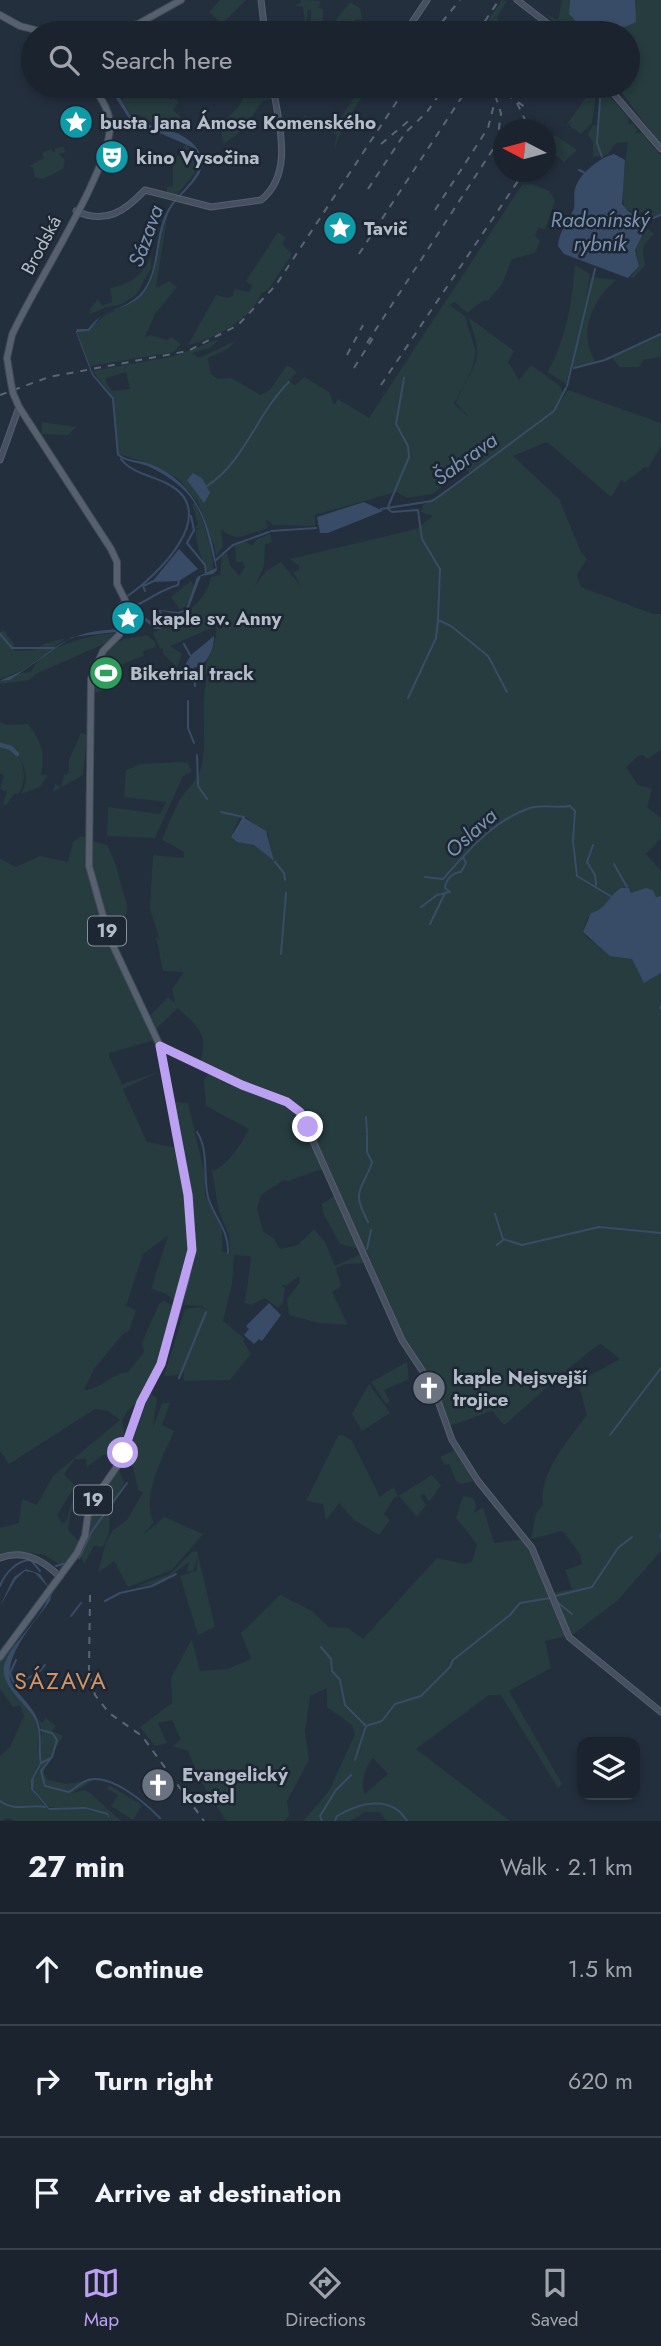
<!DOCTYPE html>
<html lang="en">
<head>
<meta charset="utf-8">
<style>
	:root { --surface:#1b232e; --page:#242b36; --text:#f1f3f6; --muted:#a0a4aa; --line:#39404a; --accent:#bca0f2 }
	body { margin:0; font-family:Jost,sans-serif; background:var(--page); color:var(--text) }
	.controls { position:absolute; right:21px; bottom:21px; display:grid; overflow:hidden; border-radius:14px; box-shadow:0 4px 10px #0003 }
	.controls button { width:63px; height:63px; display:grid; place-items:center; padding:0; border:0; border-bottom:2px solid var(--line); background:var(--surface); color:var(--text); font:35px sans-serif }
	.compass { position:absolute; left:493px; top:119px; width:63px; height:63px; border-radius:50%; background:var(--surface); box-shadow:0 4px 10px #0003; rotate:276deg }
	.stop { position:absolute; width:21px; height:21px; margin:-16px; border:5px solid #bca0f2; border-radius:50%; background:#fff }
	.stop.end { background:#bca0f2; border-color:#fff; box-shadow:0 2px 7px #0008 }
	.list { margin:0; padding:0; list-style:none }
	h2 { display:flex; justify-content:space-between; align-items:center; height:91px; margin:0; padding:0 28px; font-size:30px }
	h2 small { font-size:23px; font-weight:400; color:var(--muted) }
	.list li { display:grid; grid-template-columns:46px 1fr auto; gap:21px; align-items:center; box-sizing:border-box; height:112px; padding:0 28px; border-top:2px solid var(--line) }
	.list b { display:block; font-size:26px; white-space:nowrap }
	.list em { font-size:23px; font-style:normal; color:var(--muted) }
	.icon { flex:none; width:38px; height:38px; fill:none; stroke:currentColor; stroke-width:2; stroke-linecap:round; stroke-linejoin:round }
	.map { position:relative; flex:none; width:661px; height:1821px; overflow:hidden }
	.search { position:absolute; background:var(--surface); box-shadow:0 4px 10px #0003; left:21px; right:21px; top:21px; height:77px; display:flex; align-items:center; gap:18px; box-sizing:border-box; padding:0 24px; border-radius:38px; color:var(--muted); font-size:26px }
	.sheet { height:427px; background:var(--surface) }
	nav { display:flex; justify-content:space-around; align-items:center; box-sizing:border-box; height:98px; border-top:2px solid var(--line); background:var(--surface); font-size:19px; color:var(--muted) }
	nav a { display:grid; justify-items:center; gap:4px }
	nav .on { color:var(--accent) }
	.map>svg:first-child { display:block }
	.green { fill:#263c3f; fill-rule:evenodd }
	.water { fill:#394c67 }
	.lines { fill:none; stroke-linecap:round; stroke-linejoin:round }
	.stream { stroke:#394c67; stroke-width:2 }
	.river { stroke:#394c67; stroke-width:4.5 }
	.secondary-casing { stroke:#565f6c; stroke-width:7 }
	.primary-casing { stroke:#414a57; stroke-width:8 }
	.secondary { stroke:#465061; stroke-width:5 }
	.primary { stroke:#56606e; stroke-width:6 }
	.rail { stroke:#5a6575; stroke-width:2; stroke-dasharray:7 7; stroke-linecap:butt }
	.primary-bridge-casing { stroke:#414a57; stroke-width:8; stroke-linecap:butt }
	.primary-bridge { stroke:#56606e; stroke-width:6 }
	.route { stroke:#bca0f2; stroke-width:9 }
	.labels { text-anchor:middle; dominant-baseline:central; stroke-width:5; stroke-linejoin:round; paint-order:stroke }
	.shield { fill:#1d2633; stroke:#878f9c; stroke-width:2 }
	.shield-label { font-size:18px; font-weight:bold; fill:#b4bcc9 }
	.poi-label { font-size:19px; font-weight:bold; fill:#b4bcc9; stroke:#1d2633; text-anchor:start }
	.street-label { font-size:19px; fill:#b4bcc9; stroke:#1d2633 }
	.water-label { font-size:21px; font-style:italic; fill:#7c92b1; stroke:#1d2633 }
	.quarter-label { font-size:23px; letter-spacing:2px; fill:#d59563; stroke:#1d2633 }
</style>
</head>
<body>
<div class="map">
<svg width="661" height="1821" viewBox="0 0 661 1821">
	<rect width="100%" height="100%" fill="#242f3e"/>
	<path class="green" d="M220,0H246L222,24L209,12Z
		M300,0L321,1L318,8L323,9V28H311V10H308L306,27L309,28H306L303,7L295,5L301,3Z
		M502,0L507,1L497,17L504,31L486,33L489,19Z
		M562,0H570L569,14L577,23L625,27L634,19L635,0H661V145L619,89L612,86H628V33H566L545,14L558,20Z
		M350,2L360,8L362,19L355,20V25L343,26L341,31H327Z
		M129,86H153L170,100L174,98L179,102L173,110L180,116V122L173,128H161L141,116L130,114L122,102Z
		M249,86H271L273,99L263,101L242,130L224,144L220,126L239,106Z
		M362,86H369L344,125L335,147L334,148L337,135L314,121H305L304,115L333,129Z
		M594,86H597L592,123L581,134L570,126L572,122L566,126Z
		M600,86L628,117L629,125L633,123L637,131L635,133H642L661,156V215L647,219L642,212H631L624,207L622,189L628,142L616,143L607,155L593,157V142L588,135L593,125L599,126Z
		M555,135L577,150L564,162L546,148Z
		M186,144L196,154L195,173L175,197L167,195V187L173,186V163Z
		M63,146L66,152L59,154L65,160L63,169L43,179L35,177L33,167L29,166L44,158L42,153L51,149L54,153L55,149Z
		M532,184L549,191L555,201L545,229L538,228L535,236L540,241L535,253L512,259L502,284L488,301L484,300L467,313L455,302L449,305L465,316L476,352L472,369L454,404L469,417L456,403C473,361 487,365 468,317L514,351L508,362L519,380L531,365L560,386L563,392L554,411L568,390L661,423V446L648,468L645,467L624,483L622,479L611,497L547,442L513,456L559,499L581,552L587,559L577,575L581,587L653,614H661V750L647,759L643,755L638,756L626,767L638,785L652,789L647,807L661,818V838L646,854L661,871V896L656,897L653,890L631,893L629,888C615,886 615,896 608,905C603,911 593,913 587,918L583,932L588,939L632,959L644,983L661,973V1551L618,1600L571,1636L553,1593L572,1589L565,1570L582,1564L580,1554L563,1531L531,1539L536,1514L543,1504C538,1474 569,1439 587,1415L578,1382L620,1359L601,1344C592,1346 521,1411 506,1424H503L492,1411L449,1426L436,1389L403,1338L367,1251L340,1244L323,1213L322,1204L336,1195L324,1170H319L288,1181L284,1180L261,1195L257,1209L263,1231L273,1238L280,1249L298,1245L314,1229L325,1242L335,1266L361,1254L366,1263L346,1264L336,1268L341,1286L332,1292L348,1325L319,1323L289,1315L287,1299L300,1282L299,1276L287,1285H281L285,1288L283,1303L278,1308L265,1298L251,1305L245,1303L251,1258L250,1256L234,1255L232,1284L223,1321L245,1339L243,1341L251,1354L230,1380L184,1381L183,1369L178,1375L164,1376L185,1309L200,1307L208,1311L201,1306L184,1305L194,1248L171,1102L188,1103L205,1175V1195L222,1229V1251L230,1254L229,1235L219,1212L212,1171C227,1167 242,1143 249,1129L206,1106L204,1080L209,1072L199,1066C210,1033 199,1029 178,1008L155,1030L149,1017L168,997L175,1003L172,989L184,972L163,971L156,936L160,940L150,909L153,855L184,858L183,851L162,840C166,829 172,816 177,805C183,791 199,782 202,764C208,733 198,702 209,672L204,676C204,658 219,644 216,626L170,646L182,654L177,667L163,654V648L160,649L153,633C162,629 162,624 169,618C173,615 179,615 185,612C197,606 209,591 211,577L220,575L222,556L227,553L230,565L239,576L245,567L242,562H236L235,544L246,542L252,546L257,539L270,534L272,542L265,544L264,566L255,586L266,571L281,562L301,586L293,572L299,570V566L290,559L416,529L433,516L421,512L423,505L470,474L459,461L442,475L448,482L432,494L407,498L396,492L315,515V526L273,525L266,519L268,527L265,529C245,535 237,543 221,529L223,546L216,556L214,545L198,503L179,479L150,464L119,454L114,398L92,371L175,356L219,339L210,348L192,353L199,358L235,341L228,349L208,358L211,374L218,379L232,378L260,395L270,390L287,365L297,372L289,381L295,385L304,377L329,392L334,405L338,399L369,418L522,185ZM126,372L130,389L112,391L106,383V378ZM244,816L268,834L273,860L254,845L237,842L231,837L239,819Z
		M168,212L156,288L170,281L177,287L155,314L145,337L150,335L167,340L171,337L181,344L174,352L90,366L77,331L90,330C103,310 125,310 142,294C153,283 162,230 168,212Z
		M647,228L654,234C639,248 643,250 645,265L634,278H630L639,265L636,249Z
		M278,232L286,238L282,244L292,254L268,290L261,293C254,318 213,340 188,345L216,295L227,298L233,296L234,289L249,292L252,286L246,281Z
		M151,256V268L136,295L120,305L106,307L90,314V309L98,299L102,306L112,302L110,288C131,284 143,275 151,256Z
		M575,265L590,274L586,299L591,277L616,280C594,298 576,333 596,362L573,367L572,361L566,384L548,372C566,338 572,304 575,265Z
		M661,334V357L643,360L639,367H620L612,358L599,361Z
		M42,422L76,427L68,435L42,434Z
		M195,503C202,516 217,560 212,572L207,571C202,558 195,544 196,530L200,529L195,528L198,524L192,504Z
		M191,581L194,586L187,606L180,609L171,597Z
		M4,630L14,644V651L35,650L44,644L66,638L26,669L0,679V632Z
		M117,633L106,643L36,674L29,680L0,684V681L10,680L15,674L31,672C42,646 91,634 117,633Z
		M147,635L155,642L156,647L143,651L144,656L117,666L114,686L93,694C94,674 102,646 125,639C133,637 139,638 147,635Z
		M0,722L6,725L28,724C42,742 45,753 41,775H48L40,787L21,794C30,776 25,766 14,750C24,765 28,777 19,793L14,794L6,805L3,804L7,792L0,789L4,776L0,773V746L5,745L0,744Z
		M81,733L87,735L83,775L53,792L55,784L61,787L64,775L69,773V760Z
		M180,762L188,763L192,772L183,776L155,838L107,836L108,807L160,814L166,802L124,797L126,770L141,764Z
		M82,836L86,838C89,912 125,975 155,1040L109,1053V1056L122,1084L159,1072L123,1089L147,1142L177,1148C188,1213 196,1237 176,1303L167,1294L151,1289L168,1236L143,1254L126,1306L136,1310L129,1331L123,1334L94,1369L84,1390C102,1389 110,1374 128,1372L144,1352L142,1342L159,1304L164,1301L175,1307L160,1365L140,1400L128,1410L122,1421L126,1440L120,1453L103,1455L87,1467L86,1459H75L64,1474L75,1486L57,1515L61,1522L65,1523L74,1497L84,1490L70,1513L68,1530L81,1544L62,1566L45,1555L33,1553L0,1556V1528L19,1523L22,1499L37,1505L53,1476L120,1420L108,1411L95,1409L9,1464L0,1451V859L16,867L40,856L68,862L73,842Z
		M89,840L107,845C114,858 117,867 120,881C125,903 137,914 112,929V935L93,878Z
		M407,1362L409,1379L384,1390L390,1401L386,1404L371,1382Z
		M369,1384L390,1413L362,1431L352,1414Z
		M150,1393L157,1398L153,1428L162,1403H170L162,1425L174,1431C164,1454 140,1500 154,1522L143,1535L164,1517L203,1534L172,1570L128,1587L114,1561L98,1573L106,1542L113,1530L127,1520L143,1492L138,1490L133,1467L125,1461Z
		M343,1435L352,1441L380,1497L393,1487L398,1496L432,1475L441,1485L429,1502L424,1494L420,1496L426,1505L417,1517L399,1496L394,1498L384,1514L390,1520L379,1535L354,1520L339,1503L326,1521L323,1504L306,1501L338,1436Z
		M455,1450L461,1459L458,1461L462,1460L474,1481L461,1484L456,1481L449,1464L445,1465L440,1457Z
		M119,1470L124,1483L110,1512L109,1534L103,1547L94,1546L84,1564L81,1556L90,1532L91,1509Z
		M463,1496L473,1498L476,1505L474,1513L483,1507L494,1543L524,1539C543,1570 552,1603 567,1636L545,1641L551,1668L509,1691L562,1784L558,1788L501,1695H489L416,1749L510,1821H386L380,1812H365L350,1821H303L329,1791L355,1734L352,1725L327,1707V1688L310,1696L305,1731L309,1760L287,1801L289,1816L284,1821H226L199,1778L188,1751L173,1746L181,1739L172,1720L158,1723L167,1743L155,1746L140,1727L172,1703L171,1678L189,1644L192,1640L200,1671L227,1669L251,1659L241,1633L280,1595L312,1611L329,1627L348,1628L363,1639L437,1558L466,1564L472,1562L477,1544L456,1518ZM373,1758L388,1774L365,1794C359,1784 366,1767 373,1758Z
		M197,1551L215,1627L198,1635L180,1576L196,1571L198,1557L193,1571L187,1572L189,1562L161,1583L134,1587L170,1574L192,1552Z
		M13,1643L17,1644L5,1661L4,1673L36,1719L39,1730L37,1750L40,1763L30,1786L49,1810L87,1809L107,1815L109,1821H16L8,1818L0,1821V1756L10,1747L24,1716L20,1705L13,1707L0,1689V1661Z
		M38,1718L42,1723L46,1718L56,1726L52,1731L63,1736L45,1767L44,1773L48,1780L65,1784L94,1780L72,1793L84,1790L90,1793L121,1821H110L108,1813C100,1812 93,1809 86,1808C62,1804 42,1819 32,1784L42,1763L38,1751L42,1734Z
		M109,1785L142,1805L133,1820L111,1806L118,1795L107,1789Z"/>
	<path class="water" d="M570,0H635L636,22L625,27L577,23L569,14Z
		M108,86H113L130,115C140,117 144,121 153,127C160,132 171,130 179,134C195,142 209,157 198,176C189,190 174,199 168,214C157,238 160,269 145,291C135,306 117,307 103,315C97,319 94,326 89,331L77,332L93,374L114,398L119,454C127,461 140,460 150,464C195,481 211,524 217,570L213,574L201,576L188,610L179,614L161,611L164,624L161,629H155L139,616L125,631L72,637L10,680L0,681C6,677 20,673 28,667C66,639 74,631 123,629L134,616L140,614L161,628L159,610L178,612L186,609L197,577L216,568C203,517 202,494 152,468C141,462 125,463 117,455L112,399L92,375L76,332L77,329H88C104,307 125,311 141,293C160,272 153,236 167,211C176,193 215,169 194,148L130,120Z
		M614,154L625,160L622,204L629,212L643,218L647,226L635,250L639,266L628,278L564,254L558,246C559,231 567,224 573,211C576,205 573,196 575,189C579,174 599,158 614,154Z
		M193,473L202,478L210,493L204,503L187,480Z
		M364,502L383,511L328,533H320L317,517Z
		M179,549L198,569L179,581L152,582Z
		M214,636C214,652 204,673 184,667L191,655Z
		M243,817L266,831L274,861L254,845L237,842L231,837Z
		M621,888H629L631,893L646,888L653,890L656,897L661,896V973L644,983L632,959L610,956L583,932L591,913C607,909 608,896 621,888Z
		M269,1303L281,1315L262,1341L259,1339L254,1344L244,1335L249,1329L246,1326Z
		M26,1569L40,1574L52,1592L50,1601C35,1622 0,1659 12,1685C20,1696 34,1708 38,1721C43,1735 39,1748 42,1763L34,1778L33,1789L49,1808L85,1807L108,1813L110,1821L107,1815L87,1809L49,1810L31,1789V1780L40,1763C36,1747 43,1731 33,1716C24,1703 0,1684 4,1666C9,1642 55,1609 48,1587L35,1573L25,1571L16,1579L0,1606L14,1577Z"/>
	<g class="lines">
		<path class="stream" d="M609,30V33
			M601,86L597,143L602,157
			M579,170L587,174
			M645,221L661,215
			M574,368L605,360L661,334
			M567,386L595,269
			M121,459C131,473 153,476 168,484C223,513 156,577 126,597
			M207,486C245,461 257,413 289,382
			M388,507L409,457L408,446L396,424L404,378
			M381,509L432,501L441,495L554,411L566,388
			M388,509L392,512L418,510L422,539L440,569L438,620L451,626L488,656L507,692
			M191,516L194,530L187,543L205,565L206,573
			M271,531L316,528
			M216,560L233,545L269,532
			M145,591L143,586L154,581
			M136,615L137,605C154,597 160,590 178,585L179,579
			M116,630V607L122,601
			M0,634L12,648H54
			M184,644L190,655
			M193,667L195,686
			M408,698L436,638L438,621
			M188,701V728L194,743
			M197,755L198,786L207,799
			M221,812L244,817
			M593,845L587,862L595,875L596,885
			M275,862L284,873L285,880
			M614,864L627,887
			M425,877L443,879C468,851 492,822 527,809C541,803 555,809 570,806L575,811L573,841L577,876L612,897
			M421,907L437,895L446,893
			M430,924L445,893L450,892L445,888C446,879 453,872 461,872L466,863L463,857
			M281,954L286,893
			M660,1008L661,1007
			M366,1117L367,1133
			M197,1132C209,1150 203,1176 208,1197C214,1218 229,1229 228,1253
			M367,1135V1152L372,1162
			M495,1214L503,1239L522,1245L599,1227L661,1233
			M368,1222C351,1190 361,1192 372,1163
			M497,1245L503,1240
			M367,1249L371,1230
			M179,1378L206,1312
			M610,1435L661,1368
			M661,1534V1538
			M79,1558L92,1531L127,1483
			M56,1566L67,1563
			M0,1586C5,1573 17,1560 31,1560L40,1571
			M555,1596L592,1587L618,1548L632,1537
			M105,1601L120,1593L152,1586L176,1574
			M557,1602L572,1614
			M71,1616L81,1603
			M321,1647L331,1659L332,1671L340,1680L345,1705L366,1726L355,1760
			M14,1684L10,1673L16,1660
			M12,1686L38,1673L45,1665
			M366,1726L382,1721L395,1704L421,1696L450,1667L453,1660L510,1615L520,1603L550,1598
			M41,1730L52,1733L57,1740L52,1757L41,1771L45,1786L69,1792C76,1788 81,1782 88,1780C111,1773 145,1803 160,1818
			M41,1763L51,1758
			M0,1801C15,1812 29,1804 45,1807
			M322,1821L320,1816L336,1790L351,1775
			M335,1821L337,1816C359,1803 391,1794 407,1821"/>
		<path class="river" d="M0,745L11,748L17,754"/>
		<g class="secondary-casing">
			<path id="secondary" d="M261,0L265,33
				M517,0L560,33
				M405,33L427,0
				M607,86L661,149
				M76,211C106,225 125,211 145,190L211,207L261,200C295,173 278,122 273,86
				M0,460L19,407
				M160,1046L242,1085L282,1099L300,1112L402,1340L433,1387L452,1440L478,1481L532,1548L569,1637L661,1712
				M0,1558C23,1549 43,1560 60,1577"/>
		</g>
		<g class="primary-casing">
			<path id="primary" d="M0,15L20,26L47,33
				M91,33L138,24L181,0
				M11,383L7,358L12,335C33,287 111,170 110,125C110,111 100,96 92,86
				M0,1657L77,1553L85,1536L89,1507L120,1462L141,1402L161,1364L186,1279L192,1245L189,1195L160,1046L109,937L89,866L91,679L103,651L119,635L126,611V602L117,584V562L111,549L19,407L13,393"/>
		</g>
		<use href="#secondary" class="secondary"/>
		<use href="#primary" class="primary"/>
		<path class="rail" d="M433,33L460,0
			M477,33L499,0
			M495,86L529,110
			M517,103L530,130
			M381,144L411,119
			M368,189L405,133L427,112L445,86
			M435,210L488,128L495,101
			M359,254L469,86
			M367,343L497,143L501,113L492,86
			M347,355L363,325
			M354,368L373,338
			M381,385L524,172
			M0,395L49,377L188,351L238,325L276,285L407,86
			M90,1595L89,1670L95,1695L109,1713L142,1736L204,1821"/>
		<g class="primary-bridge-casing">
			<path id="primary-bridge" d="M11,383L13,393"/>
		</g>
		<use href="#primary-bridge" class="primary-bridge"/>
	</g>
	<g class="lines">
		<path class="route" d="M123,1453L141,1402L161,1364L192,1250L188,1195L160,1046L242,1085L287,1102L300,1112L308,1127"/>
	</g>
	<defs>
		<g id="sight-disc" transform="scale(1.75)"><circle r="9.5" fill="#0f9aa8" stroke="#1d2633"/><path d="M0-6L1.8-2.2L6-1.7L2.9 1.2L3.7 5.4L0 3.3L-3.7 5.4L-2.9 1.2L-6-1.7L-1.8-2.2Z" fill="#fff"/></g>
		<g id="theatre-disc" transform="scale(1.75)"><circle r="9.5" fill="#0f9aa8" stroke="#1d2633"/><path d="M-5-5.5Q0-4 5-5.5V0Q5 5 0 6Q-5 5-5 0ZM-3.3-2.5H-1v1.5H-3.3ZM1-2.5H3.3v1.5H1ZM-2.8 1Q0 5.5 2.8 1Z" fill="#fff"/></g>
		<g id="stadium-disc" transform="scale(1.75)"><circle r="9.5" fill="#2e9e5b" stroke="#1d2633"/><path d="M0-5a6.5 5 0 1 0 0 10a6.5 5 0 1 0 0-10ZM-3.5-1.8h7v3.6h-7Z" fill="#fff"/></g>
		<g id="church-disc" transform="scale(1.75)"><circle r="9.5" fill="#6b7280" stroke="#1d2633"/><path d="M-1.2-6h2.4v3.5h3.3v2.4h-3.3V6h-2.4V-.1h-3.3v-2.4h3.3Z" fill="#fff"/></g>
	</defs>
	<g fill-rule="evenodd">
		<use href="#sight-disc" x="76" y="122"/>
		<use href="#theatre-disc" x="112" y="157"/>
		<use href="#sight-disc" x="340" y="228"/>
		<use href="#sight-disc" x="128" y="618"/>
		<use href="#stadium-disc" x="106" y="673"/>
		<use href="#church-disc" x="429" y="1388"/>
		<use href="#church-disc" x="158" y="1785"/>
	</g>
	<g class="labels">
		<g class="shield">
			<rect x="88" y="916.5" width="38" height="29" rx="5"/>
			<rect x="74" y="1485.5" width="38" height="29" rx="5"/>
		</g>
		<g class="shield-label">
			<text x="107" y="931">19</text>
			<text x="93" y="1500">19</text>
		</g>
		<g class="poi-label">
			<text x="100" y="122">busta Jana Ámose Komenského</text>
			<text x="136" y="157">kino Vysočina</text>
			<text x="364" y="228">Tavič</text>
			<text x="152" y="618">kaple sv. Anny</text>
			<text x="130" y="673">Biketrial track</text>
			<text x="453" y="1377">kaple Nejsvejší<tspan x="453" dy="22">trojice</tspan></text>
			<text x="182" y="1774">Evangelický<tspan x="182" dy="22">kostel</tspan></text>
		</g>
		<g class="street-label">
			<text transform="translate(41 245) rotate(-62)">Brodská</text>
		</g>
		<g class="water-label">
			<text x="600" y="220">Radonínský<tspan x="600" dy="24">rybník</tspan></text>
			<text transform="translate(146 236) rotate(-70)">Sázava</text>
			<text transform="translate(465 459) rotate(-36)">Šabrava</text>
			<text transform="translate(471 833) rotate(-42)">Oslava</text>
		</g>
		<g class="quarter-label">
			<text x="61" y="1681">SÁZAVA</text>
		</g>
	</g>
</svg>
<div class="controls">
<button><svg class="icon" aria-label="layers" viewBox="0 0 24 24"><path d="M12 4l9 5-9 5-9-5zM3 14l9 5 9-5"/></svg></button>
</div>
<svg class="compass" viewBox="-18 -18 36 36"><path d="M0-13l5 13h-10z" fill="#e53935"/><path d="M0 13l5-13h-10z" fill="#a0a4aa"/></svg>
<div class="stop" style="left:123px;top:1453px"></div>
<div class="stop end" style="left:308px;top:1127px"></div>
<div class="search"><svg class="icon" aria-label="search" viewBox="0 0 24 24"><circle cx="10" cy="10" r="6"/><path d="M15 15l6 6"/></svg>Search here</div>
</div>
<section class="sheet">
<h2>27 min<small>Walk · 2.1 km</small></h2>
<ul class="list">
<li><svg class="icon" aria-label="ahead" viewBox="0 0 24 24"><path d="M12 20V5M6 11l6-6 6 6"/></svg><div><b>Continue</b></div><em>1.5 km</em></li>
<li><svg class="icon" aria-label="right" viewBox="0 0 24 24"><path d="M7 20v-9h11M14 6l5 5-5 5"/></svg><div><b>Turn right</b></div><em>620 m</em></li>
<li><svg class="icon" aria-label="arrive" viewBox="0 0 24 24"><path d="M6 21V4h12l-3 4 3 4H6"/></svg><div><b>Arrive at destination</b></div></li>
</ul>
</section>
<nav>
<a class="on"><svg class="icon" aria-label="map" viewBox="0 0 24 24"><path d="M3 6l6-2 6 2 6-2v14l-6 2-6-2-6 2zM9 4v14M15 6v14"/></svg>Map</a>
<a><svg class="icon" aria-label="directions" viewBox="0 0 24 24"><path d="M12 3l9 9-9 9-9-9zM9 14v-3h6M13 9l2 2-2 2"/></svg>Directions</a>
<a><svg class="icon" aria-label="saved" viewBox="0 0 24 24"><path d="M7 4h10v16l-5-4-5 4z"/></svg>Saved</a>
</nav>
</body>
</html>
